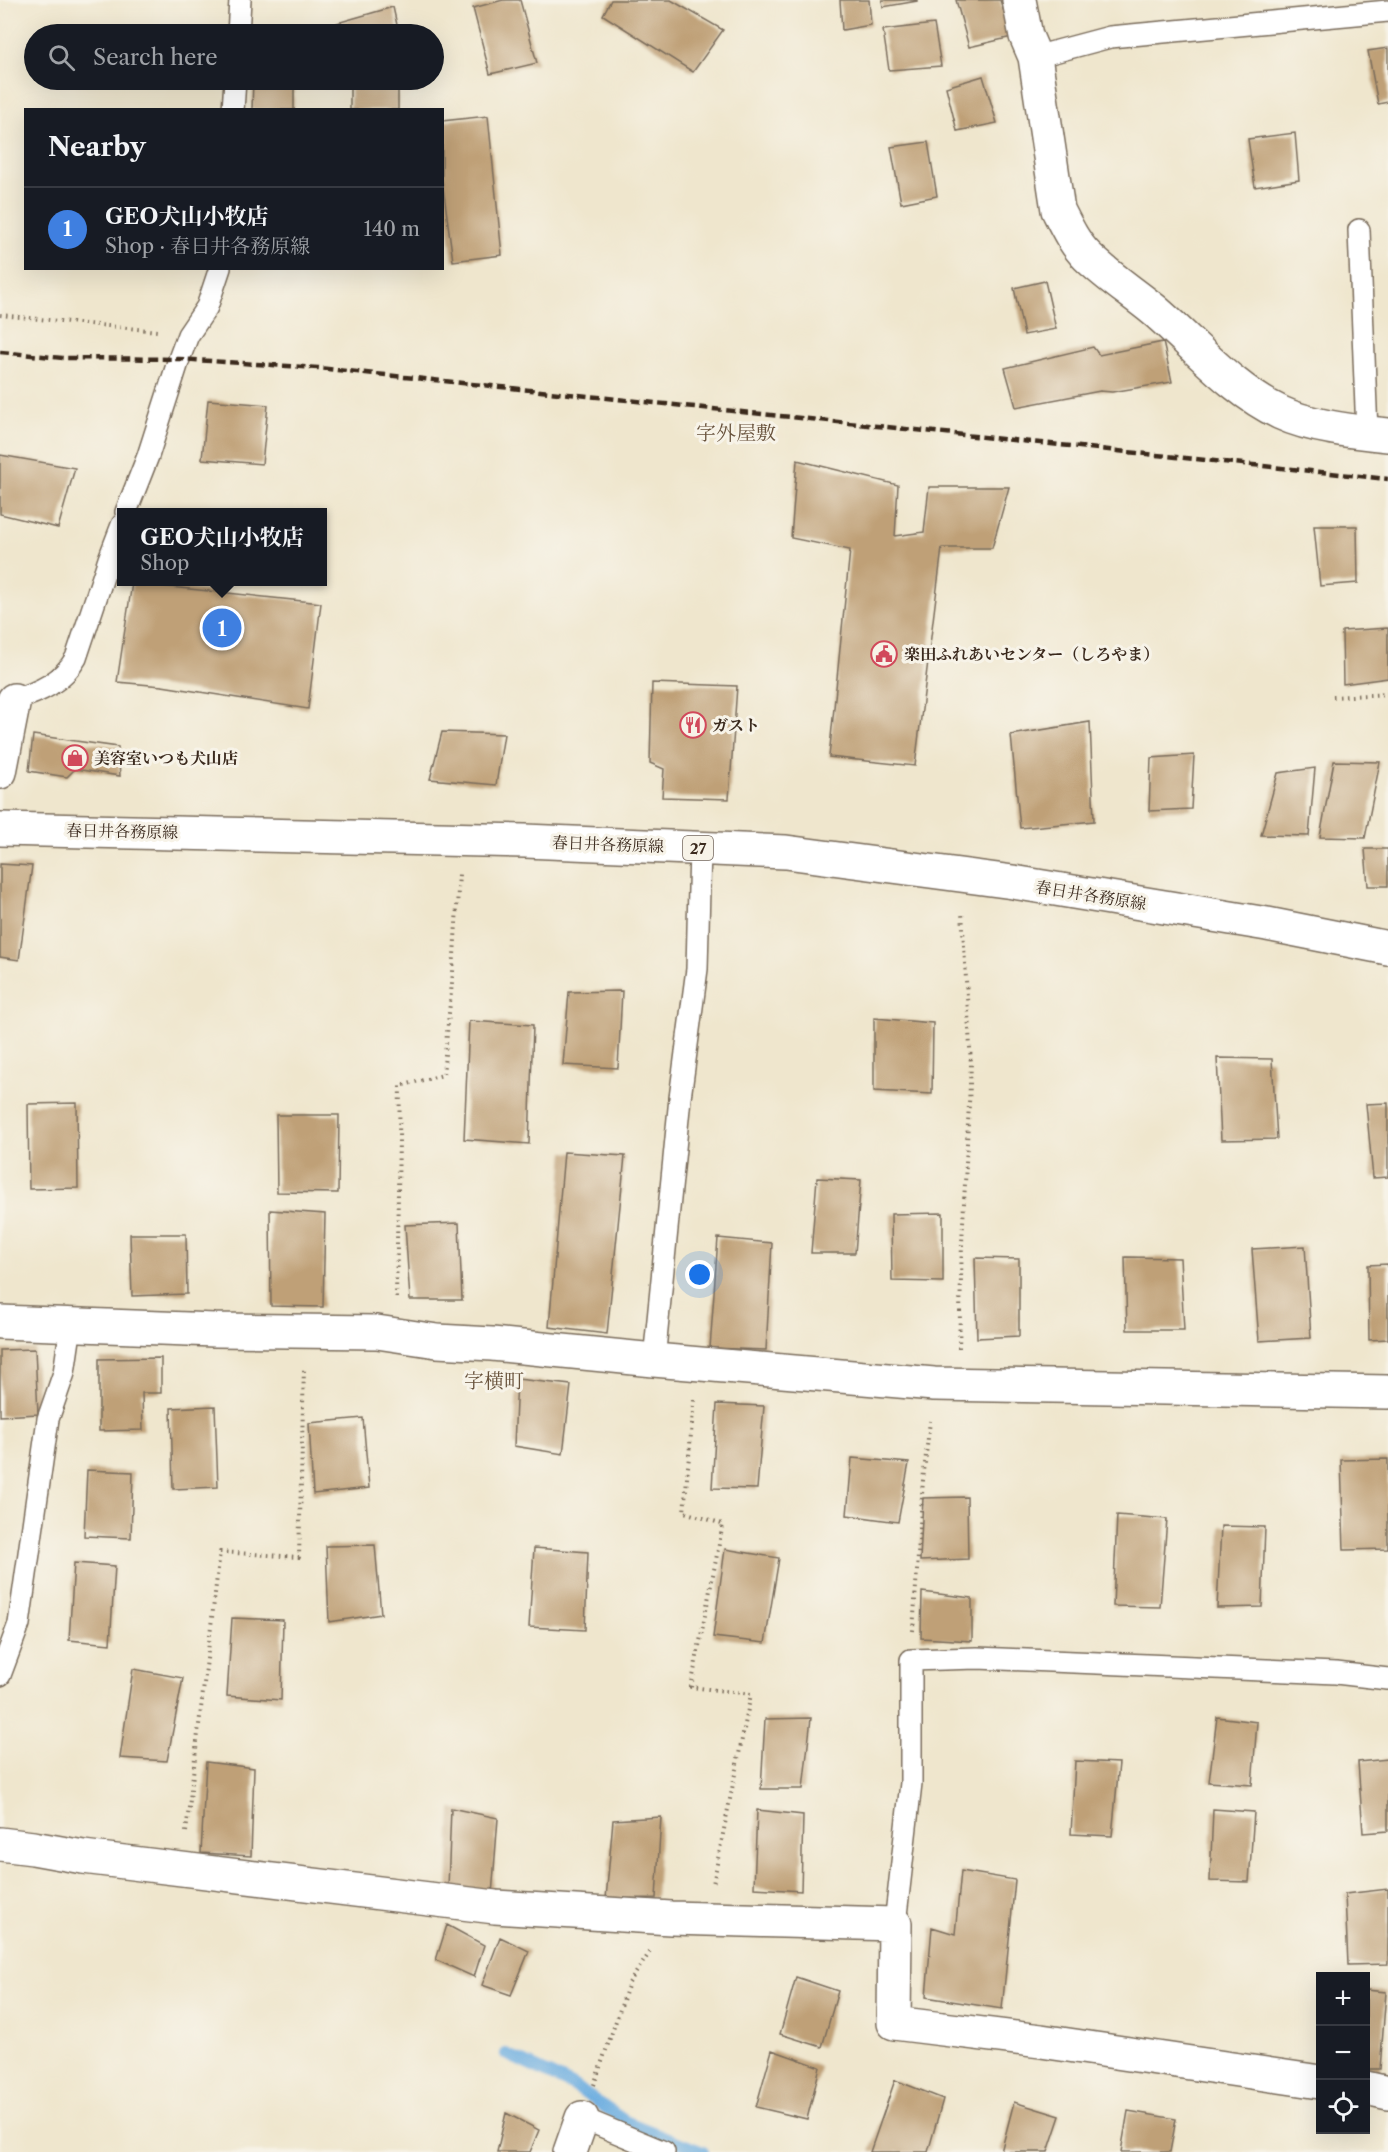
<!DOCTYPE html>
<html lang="en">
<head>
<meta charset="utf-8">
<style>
	:root { --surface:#171b24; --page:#20242c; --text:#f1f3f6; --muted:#9ea1a6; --line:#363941; --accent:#d93025 }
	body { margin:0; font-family:"Libre Caslon Text","Noto Serif JP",serif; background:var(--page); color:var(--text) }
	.controls { position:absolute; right:18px; bottom:18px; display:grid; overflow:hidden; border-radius:0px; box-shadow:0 6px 24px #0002 }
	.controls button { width:54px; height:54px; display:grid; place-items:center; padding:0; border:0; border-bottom:2px solid var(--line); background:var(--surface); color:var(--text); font:30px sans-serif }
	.you { position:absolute; left:700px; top:1275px; width:21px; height:21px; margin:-15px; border:4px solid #fff; border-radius:50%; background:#1a73e8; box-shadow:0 0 0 9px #1a73e833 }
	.badge { display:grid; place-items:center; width:39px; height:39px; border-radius:50%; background:var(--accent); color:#fff; font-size:20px; font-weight:700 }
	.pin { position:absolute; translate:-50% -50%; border:3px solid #fff; box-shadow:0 2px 6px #0006 }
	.popup { position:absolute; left:117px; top:508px; width:210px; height:78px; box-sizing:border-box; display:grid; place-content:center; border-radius:0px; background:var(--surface); filter:drop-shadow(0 2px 4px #0005); font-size:20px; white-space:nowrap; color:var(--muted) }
	.popup b { font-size:22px; color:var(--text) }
	.popup::after { content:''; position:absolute; left:50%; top:100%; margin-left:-12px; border:12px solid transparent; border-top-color:var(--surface) }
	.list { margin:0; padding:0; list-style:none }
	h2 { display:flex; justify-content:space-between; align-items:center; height:78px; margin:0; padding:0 24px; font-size:26px }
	h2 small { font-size:20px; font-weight:400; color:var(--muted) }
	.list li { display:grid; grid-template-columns:39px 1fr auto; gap:18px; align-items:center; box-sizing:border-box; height:84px; padding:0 24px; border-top:2px solid var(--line) }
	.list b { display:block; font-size:22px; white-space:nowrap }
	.list p { margin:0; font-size:20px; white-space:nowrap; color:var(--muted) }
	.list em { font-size:20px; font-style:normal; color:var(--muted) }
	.icon { flex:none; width:33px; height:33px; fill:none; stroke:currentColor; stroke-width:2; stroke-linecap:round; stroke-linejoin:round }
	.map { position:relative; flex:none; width:1388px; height:2152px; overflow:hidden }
	.search { position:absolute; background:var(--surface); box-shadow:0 6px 24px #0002; left:24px; top:24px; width:420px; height:66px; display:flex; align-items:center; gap:15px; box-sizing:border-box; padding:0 21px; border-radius:33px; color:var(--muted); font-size:22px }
	.panel { position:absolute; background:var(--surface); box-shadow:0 6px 24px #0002; left:24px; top:108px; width:420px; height:162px; border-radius:0px }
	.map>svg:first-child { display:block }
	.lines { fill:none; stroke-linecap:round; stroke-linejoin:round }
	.stream { stroke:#6cade0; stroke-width:12 }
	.building { fill:#bfa077 }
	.lane-casing { stroke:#7a6c5b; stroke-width:24 }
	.street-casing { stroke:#7a6c5b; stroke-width:36 }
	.primary-casing { stroke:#7a6c5b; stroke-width:36 }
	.path { stroke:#7a6c5b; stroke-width:4; stroke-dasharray:1.5 4.5; stroke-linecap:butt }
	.lane { stroke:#fff; stroke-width:21 }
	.street { stroke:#fff; stroke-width:33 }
	.primary { stroke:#fff; stroke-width:33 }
	.rail { stroke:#3b2a1e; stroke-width:4.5; stroke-dasharray:9 4.5; stroke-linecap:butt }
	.labels { text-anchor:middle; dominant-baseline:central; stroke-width:6; stroke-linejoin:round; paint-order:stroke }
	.shield { fill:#f7f3e8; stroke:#73665b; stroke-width:1.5 }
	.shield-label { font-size:15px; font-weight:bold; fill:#3b2a1e }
	.poi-label { font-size:16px; font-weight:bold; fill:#3b2a1e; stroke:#f7f3e8; text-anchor:start }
	.street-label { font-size:16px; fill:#3b2a1e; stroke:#f7f3e8 }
	.quarter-label { font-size:20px; fill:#69533d; stroke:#f7f3e8 }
</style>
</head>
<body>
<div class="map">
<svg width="1388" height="2152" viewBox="0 0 1388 2152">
	<rect width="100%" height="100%" fill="#f7f3e8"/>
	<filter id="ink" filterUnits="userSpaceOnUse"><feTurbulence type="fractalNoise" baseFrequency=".0167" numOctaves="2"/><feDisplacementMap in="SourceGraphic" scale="12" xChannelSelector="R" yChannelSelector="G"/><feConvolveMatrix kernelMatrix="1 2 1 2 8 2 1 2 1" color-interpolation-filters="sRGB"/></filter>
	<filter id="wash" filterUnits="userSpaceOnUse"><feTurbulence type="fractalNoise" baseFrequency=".008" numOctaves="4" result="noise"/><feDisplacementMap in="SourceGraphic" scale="24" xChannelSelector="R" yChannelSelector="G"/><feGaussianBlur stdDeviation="1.35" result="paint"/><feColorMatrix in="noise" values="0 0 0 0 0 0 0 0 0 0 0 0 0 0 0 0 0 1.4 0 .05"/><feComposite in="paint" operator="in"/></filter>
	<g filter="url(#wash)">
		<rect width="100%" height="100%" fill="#efe6cd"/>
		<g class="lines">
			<path class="stream" d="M506,2054L574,2086L625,2121L703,2152"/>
		</g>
		<g id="blocks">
			<path class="building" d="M503,0H520L537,63L490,74L473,8Z
				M611,0H671L723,30L693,72L603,15Z
				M840,0H869L871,25L842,30Z
				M882,0H917V1L883,7Z
				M956,0H1000L1012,37L969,47Z
				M393,7L399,34H339L337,23Z
				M934,24L941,66L889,70L883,30Z
				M1388,48V102L1378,104L1368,51Z
				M983,76L997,123L957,131L946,87Z
				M253,80H271L294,84V110H252Z
				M398,85V110H350V88Z
				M488,116L502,255L453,261L442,179V121Z
				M1295,133L1299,180L1255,187L1248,139Z
				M928,142L937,196L901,203L891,147Z
				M1045,281L1056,329L1024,335L1014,288Z
				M1163,342L1172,382L1112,392L1100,391L1016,407L1005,368L1093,347L1099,355Z
				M208,400L268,405L262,464L202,459Z
				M0,455L75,468L58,528L0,514Z
				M797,460L898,485L895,536L924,532L929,487H1009L992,548H942L915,766L829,757L850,550L791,538Z
				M1314,526H1357L1358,583L1320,586Z
				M132,583L321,603L308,709L162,686L117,682Z
				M1388,628V678L1343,684L1342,631Z
				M652,683L737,686L729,799L662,797L664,769L650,763Z
				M1090,722L1094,821L1020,828L1011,735Z
				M442,732L504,734L496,785L430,779Z
				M33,735L118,747L120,776L75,769L67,777L29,771Z
				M1194,755L1191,809L1149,811L1151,758Z
				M1334,761L1380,762L1365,838L1320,837Z
				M1315,768L1309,836L1261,835L1278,773Z
				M1365,849H1388V886H1368Z
				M0,864L32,866L19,960L0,957Z
				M622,991L618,1068L563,1065L569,992Z
				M874,1018L933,1023L932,1094L874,1091Z
				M469,1021L533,1025L529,1144L464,1139Z
				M1217,1058L1272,1059L1277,1139L1221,1140Z
				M77,1103L78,1188L29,1189L28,1104Z
				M1388,1103V1177L1373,1178L1366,1104Z
				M276,1115H339L338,1193L277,1192Z
				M564,1152L625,1156L607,1334L549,1327Z
				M817,1178L861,1180L855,1253H811Z
				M270,1210L325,1214L323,1307L271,1306Z
				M943,1213V1282L892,1281L891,1214Z
				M459,1223L462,1300H410L405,1225Z
				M130,1234H186L187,1294L132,1296Z
				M718,1238L772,1243L766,1350L710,1348Z
				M1305,1246L1311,1338L1259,1341L1252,1249Z
				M1125,1257L1180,1258L1184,1330H1127Z
				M975,1258L1019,1259V1336L977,1338Z
				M1388,1264V1339L1369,1340L1368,1265Z
				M35,1349L38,1414L0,1416V1350Z
				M161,1358V1393H142L143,1430L99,1431V1359Z
				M517,1379L571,1385L563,1454L514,1446Z
				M717,1404L764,1406L757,1489L712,1488Z
				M215,1406L218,1487L173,1489L171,1408Z
				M363,1418L369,1488L313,1494L309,1423Z
				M852,1458L909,1463L898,1522L847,1515Z
				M1388,1459V1549L1344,1550L1341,1460Z
				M87,1470L133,1472L131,1538L84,1536Z
				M967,1497L968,1559L920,1561L923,1498Z
				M1117,1515L1167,1519L1160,1607L1113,1606Z
				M1221,1526L1265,1527L1262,1607L1217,1608Z
				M375,1545L381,1614L329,1622L326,1546Z
				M534,1548L588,1552L585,1630L529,1627Z
				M725,1549L779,1558L765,1643L713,1637Z
				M74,1563L115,1566L110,1644L69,1640Z
				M922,1592L972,1598V1641L921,1638Z
				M232,1618L283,1620L281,1700L227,1696Z
				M133,1669L183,1678L167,1761L120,1758Z
				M1217,1717L1257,1722L1252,1785L1209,1782Z
				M811,1718L803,1789H761L765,1719Z
				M1388,1759V1831L1363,1833L1358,1762Z
				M1075,1761L1119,1763L1112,1836L1071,1834Z
				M206,1762L254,1768L251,1856L201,1853Z
				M451,1808L498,1818L492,1895L448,1888Z
				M1213,1809L1254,1812L1249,1882L1210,1881Z
				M757,1810L803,1815L801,1891L754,1888Z
				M661,1817L656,1898L606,1899L613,1820Z
				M961,1871L1015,1880L1002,2009L926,1997L932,1927L955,1934Z
				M1388,1889V1964L1348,1965L1345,1894Z
				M447,1925L484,1945L474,1977L436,1960Z
				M500,1937L529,1951L511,1995L482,1985Z
				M796,1977L838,1991L822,2047L780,2034Z
				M1366,1990L1386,1992L1380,2069H1366Z
				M772,2050L820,2067L807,2119L756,2107Z
				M895,2080L943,2099L928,2152H870Z
				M1014,2102L1060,2116L1048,2152H1001Z
				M1128,2111L1176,2119L1170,2152H1121Z
				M506,2113L539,2130L530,2152H497Z"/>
		</g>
	</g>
	<g filter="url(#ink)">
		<use href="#blocks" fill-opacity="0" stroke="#7a6c5b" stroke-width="1.5"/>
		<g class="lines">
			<g class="lane-casing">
				<path id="lane" d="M238,34L240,0
					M1035,57L1110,37L1388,11
					M233,110L235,80
					M1359,230L1367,433
					M126,512L148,456L179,359L188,335L207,307L220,268
					M14,700C40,692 62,682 76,658L109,559L122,525
					M654,1360L680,1098L697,969L700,848
					M0,1675L19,1624L48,1419L64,1373L71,1325
					M895,1924L911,1783V1660L977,1658L1336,1673L1388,1679
					M582,2118L664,2152"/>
			</g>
			<g class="street-casing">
				<path id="street" d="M1019,0L1026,36L1035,57L1058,210C1066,226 1074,243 1087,256C1107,276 1132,292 1154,310C1195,345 1232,390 1281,413C1311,427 1356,432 1388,435
					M0,772L14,700
					M0,1322L215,1330L377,1332L437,1341L492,1344L654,1360L934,1384L1388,1392
					M0,1844L33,1848L83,1857L495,1907L671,1918L895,1924L894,2023L1041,2041L1320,2082
					M1366,2088L1388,2093
					M570,2152L582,2118"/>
			</g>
			<g class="primary-casing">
				<path id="primary" d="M0,829L525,841L786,852L1013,882L1267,924L1388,948"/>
			</g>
			<path class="path" d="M0,315L157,331
				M1333,697L1388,694
				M396,1298L400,1086L443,1075L453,972L459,874
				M959,1348L962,1243L971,1064L962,912
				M694,1400L684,1512L723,1524L691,1687L751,1694L713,1884
				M913,1631L923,1480L930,1421
				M186,1832L220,1552L299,1557L304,1368
				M594,2085L629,1983L650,1952"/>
			<use href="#lane" class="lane"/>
			<use href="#street" class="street"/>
			<use href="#primary" class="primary"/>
			<path class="rail" d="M0,352L63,358L179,359L318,368L1388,479"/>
		</g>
	</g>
	<defs>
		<g id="civic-ring" transform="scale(1.35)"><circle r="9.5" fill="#f7f3e8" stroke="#d1495b" stroke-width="1.5"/><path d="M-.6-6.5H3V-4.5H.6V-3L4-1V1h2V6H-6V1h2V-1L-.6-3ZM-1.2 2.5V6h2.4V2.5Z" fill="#d1495b"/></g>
		<g id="restaurant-ring" transform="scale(1.35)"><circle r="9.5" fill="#f7f3e8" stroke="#d1495b" stroke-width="1.5"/><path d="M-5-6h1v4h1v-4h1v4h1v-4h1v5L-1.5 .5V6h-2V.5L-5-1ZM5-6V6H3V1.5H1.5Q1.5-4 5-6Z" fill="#d1495b"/></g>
		<g id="shop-ring" transform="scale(1.35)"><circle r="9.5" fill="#f7f3e8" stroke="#d1495b" stroke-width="1.5"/><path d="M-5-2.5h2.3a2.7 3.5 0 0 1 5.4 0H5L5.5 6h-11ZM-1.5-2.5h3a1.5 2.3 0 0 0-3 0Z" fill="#d1495b"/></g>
	</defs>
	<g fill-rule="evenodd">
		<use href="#civic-ring" x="884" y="654"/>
		<use href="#restaurant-ring" x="693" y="725"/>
		<use href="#shop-ring" x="75" y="758"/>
	</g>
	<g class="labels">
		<rect class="shield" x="683" y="836" width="30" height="24" rx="4.5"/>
		<g class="shield-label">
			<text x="698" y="848">27</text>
		</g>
		<g class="poi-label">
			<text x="904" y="654">楽田ふれあいセンター（しろやま）</text>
			<text x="712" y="725">ガスト</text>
			<text x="94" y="758">美容室いつも犬山店</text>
		</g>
		<g class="street-label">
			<text transform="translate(122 831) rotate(1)">春日井各務原線</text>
			<text transform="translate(608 844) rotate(2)">春日井各務原線</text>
			<text transform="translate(1091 895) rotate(9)">春日井各務原線</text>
		</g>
		<g class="quarter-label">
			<text x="736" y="433">字外屋敷</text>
			<text x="494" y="1381">字横町</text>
		</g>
	</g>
</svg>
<div class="controls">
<button>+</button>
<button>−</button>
<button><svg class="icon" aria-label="locate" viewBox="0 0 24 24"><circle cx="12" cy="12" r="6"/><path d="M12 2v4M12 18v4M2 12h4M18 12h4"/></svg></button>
</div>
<div class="you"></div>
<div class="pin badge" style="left:222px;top:628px;background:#3f7fe0">1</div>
<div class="popup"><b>GEO犬山小牧店</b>Shop</div>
<div class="search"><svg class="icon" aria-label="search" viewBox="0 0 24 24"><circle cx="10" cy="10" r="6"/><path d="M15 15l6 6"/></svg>Search here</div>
<section class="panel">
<h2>Nearby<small></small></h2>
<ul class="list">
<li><span class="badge" style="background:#3f7fe0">1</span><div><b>GEO犬山小牧店</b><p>Shop · 春日井各務原線</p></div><em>140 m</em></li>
</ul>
</section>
</div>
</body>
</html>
